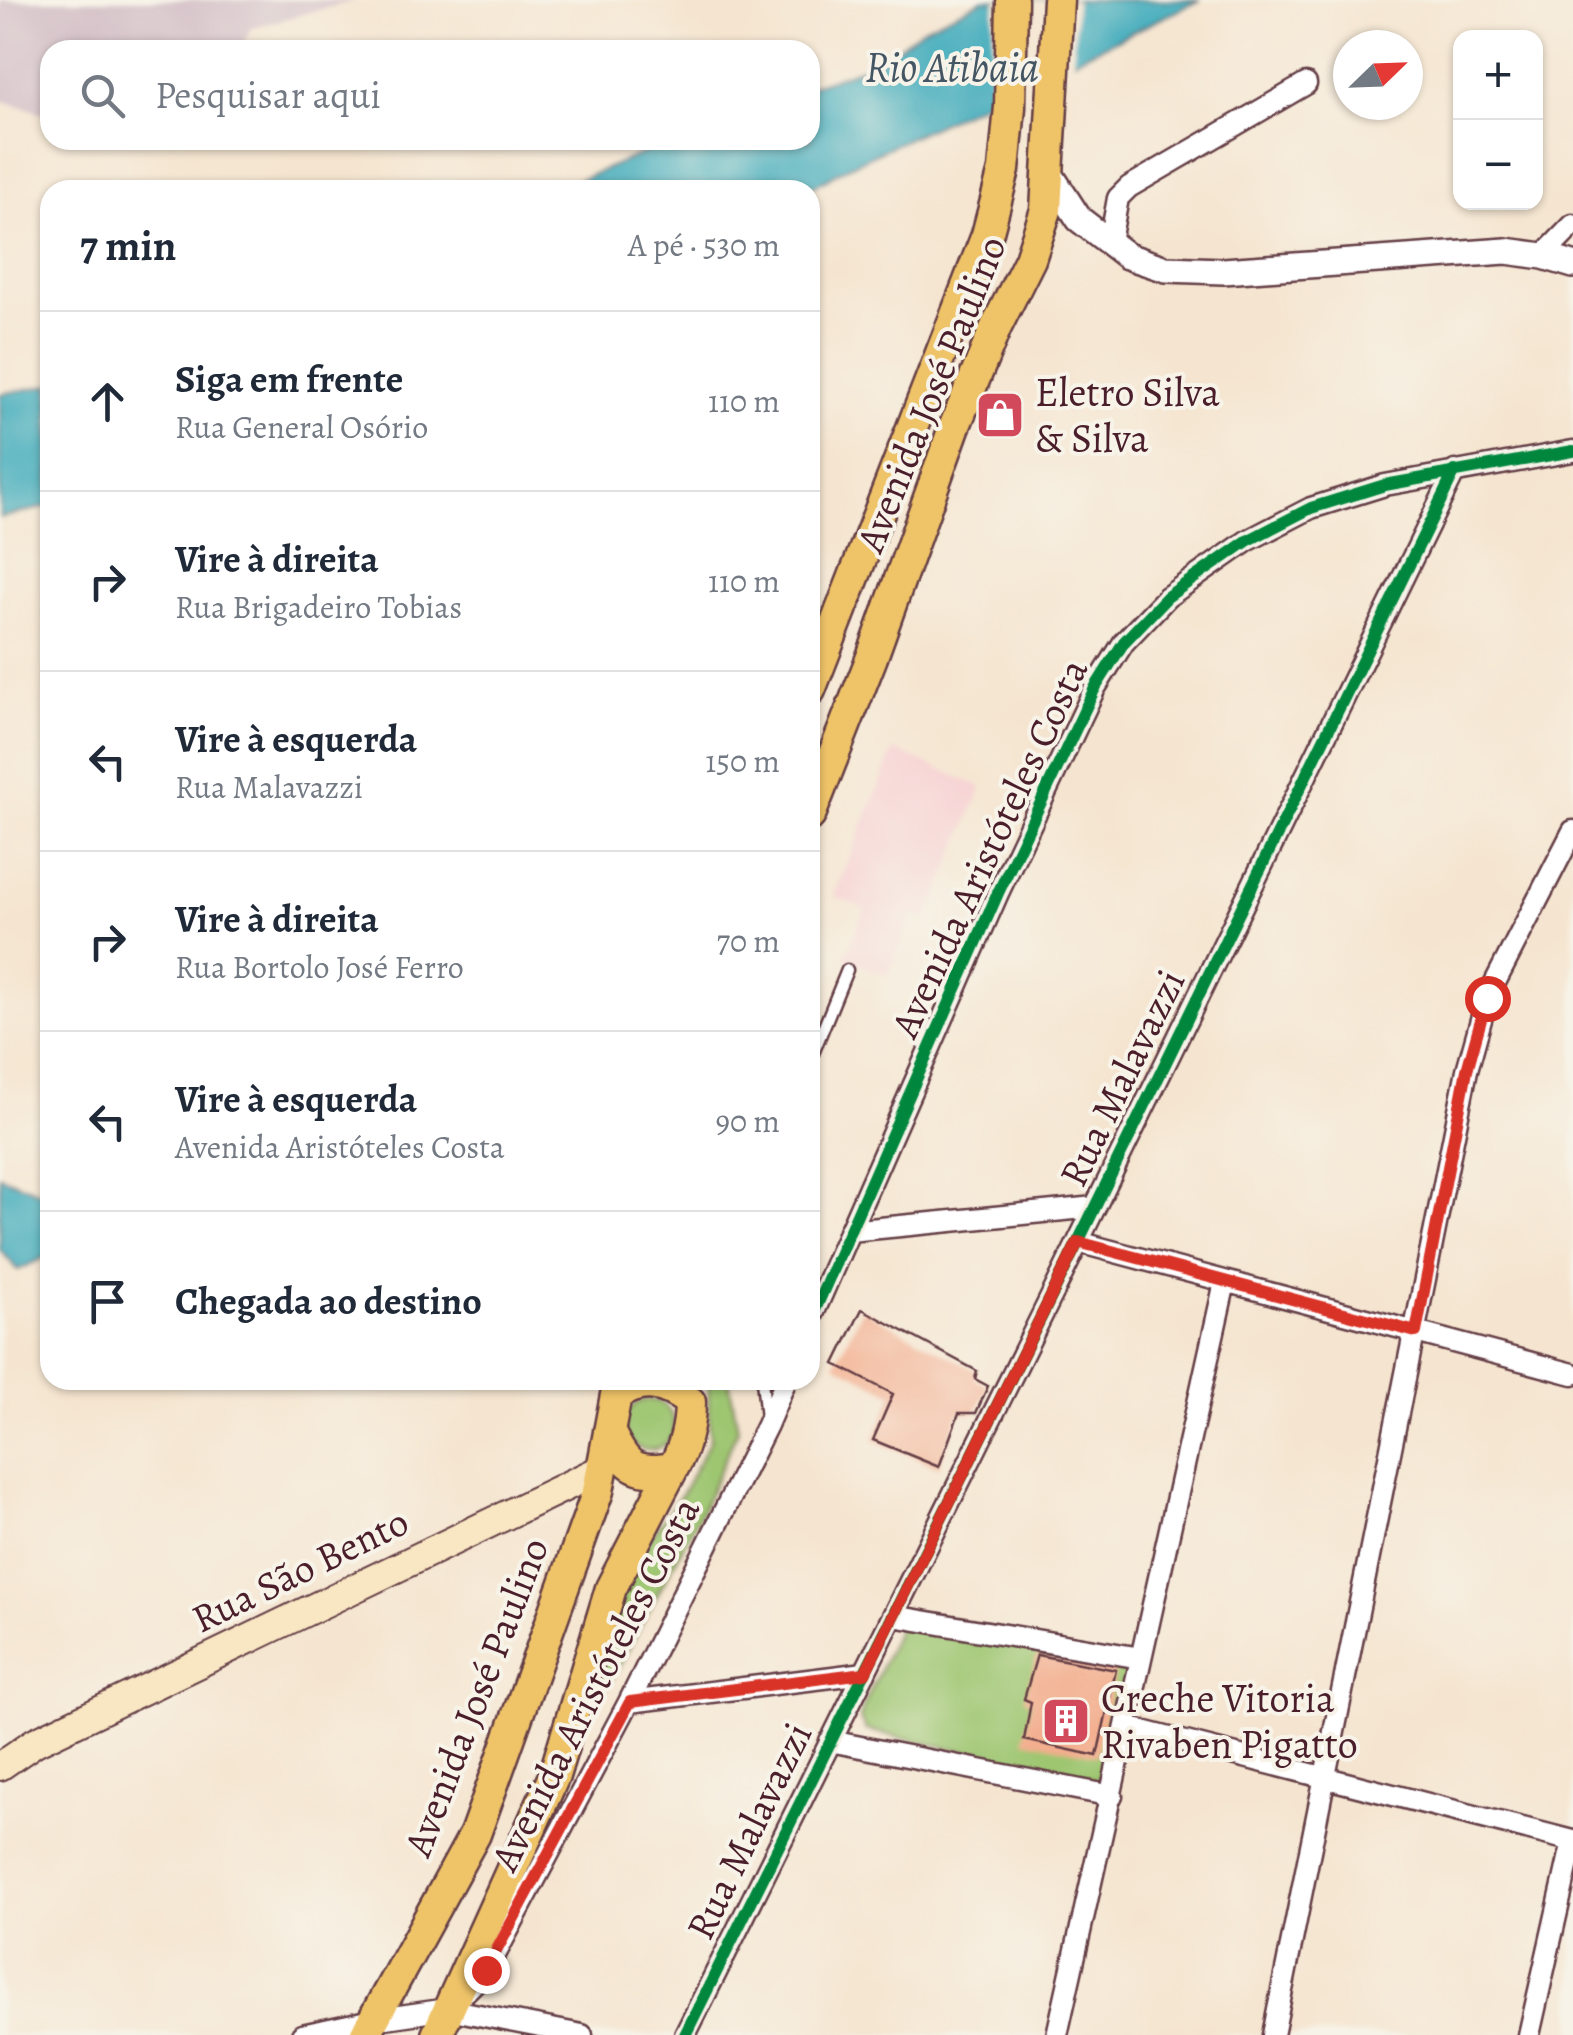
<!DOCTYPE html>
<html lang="pt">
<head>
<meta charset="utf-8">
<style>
	:root { --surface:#fff; --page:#f6f6f7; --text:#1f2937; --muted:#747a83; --line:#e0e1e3 }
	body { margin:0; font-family:Alegreya,serif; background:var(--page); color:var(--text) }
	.controls { position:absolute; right:30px; top:30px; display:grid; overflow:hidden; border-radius:20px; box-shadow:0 2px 8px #0004 }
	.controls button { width:90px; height:90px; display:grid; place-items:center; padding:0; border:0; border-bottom:2px solid var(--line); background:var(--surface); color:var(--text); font:50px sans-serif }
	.compass { position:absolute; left:1333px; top:30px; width:90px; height:90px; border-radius:50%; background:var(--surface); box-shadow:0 2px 8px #0004; rotate:67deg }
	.stop { position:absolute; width:30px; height:30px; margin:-22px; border:8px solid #d93025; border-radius:50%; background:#fff }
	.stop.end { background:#d93025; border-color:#fff; box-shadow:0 2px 10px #0008 }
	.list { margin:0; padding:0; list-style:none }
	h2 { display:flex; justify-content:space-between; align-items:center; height:130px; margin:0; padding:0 40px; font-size:42px }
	h2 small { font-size:32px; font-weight:400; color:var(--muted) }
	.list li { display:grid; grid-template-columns:65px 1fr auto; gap:30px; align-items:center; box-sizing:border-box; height:180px; padding:0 40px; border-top:2px solid var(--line) }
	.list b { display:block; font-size:38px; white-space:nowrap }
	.list p { margin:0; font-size:32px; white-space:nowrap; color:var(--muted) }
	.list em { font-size:32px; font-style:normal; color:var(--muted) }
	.icon { flex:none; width:55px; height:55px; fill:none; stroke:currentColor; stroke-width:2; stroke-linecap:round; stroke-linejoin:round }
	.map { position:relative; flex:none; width:1573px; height:2035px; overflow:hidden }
	.search { position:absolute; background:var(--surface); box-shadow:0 2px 8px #0004; left:40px; top:40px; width:780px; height:110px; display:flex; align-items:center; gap:25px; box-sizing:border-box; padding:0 35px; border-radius:30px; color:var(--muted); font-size:38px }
	.panel { position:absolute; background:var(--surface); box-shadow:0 2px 8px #0004; left:40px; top:180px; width:780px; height:1210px; border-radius:30px }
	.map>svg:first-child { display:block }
	.built { fill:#f7cfd2 }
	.industrial { fill:#d2bdc6 }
	.green { fill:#9ec671; stroke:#74724e; stroke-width:2.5 }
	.water { fill:#3ba9ba; stroke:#426472; stroke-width:2.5 }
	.pier { fill:#f5e5d0 }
	.building { fill:#f3ae8e }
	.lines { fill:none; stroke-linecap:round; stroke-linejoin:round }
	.service-casing { stroke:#643d44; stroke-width:15 }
	.minor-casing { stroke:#643d44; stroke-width:25 }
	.tertiary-casing { stroke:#643d44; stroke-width:30 }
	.secondary-casing { stroke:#643d44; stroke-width:32 }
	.primary-casing { stroke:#643d44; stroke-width:35 }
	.service { stroke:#fff; stroke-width:10 }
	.minor { stroke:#fff; stroke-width:20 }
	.tertiary { stroke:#fff; stroke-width:25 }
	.secondary { stroke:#f9e7c3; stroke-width:28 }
	.primary { stroke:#efc469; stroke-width:30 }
	.cycleway-casing { stroke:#f7f3e8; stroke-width:19 }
	.cycleway { stroke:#00873e; stroke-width:12 }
	.route { stroke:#d93025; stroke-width:12 }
	.labels { text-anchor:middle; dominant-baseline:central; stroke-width:8; stroke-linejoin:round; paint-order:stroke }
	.poi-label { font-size:40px; fill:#4a1f2b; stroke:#f7f3e8; text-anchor:start }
	.street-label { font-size:40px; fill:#4a1f2b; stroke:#f7f3e8 }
	.water-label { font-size:42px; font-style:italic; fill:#445664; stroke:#f7f3e8 }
</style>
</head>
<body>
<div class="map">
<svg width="1573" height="2035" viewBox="0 0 1573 2035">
	<rect width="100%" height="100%" fill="#f7f3e8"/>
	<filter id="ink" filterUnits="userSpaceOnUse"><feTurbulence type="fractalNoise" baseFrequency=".01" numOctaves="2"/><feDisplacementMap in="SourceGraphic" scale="20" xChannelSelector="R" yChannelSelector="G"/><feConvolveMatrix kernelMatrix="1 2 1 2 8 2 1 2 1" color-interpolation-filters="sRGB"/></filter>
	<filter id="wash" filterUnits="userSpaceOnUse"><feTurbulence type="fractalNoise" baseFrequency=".0048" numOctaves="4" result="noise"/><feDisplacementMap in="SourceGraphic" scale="40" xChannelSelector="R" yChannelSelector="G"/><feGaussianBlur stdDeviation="2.25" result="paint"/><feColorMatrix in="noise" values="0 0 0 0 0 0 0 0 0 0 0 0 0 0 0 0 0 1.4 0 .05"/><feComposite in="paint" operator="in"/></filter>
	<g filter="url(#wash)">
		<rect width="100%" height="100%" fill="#f5e5d0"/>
		<path class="built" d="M894,750L982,787L928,919L913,914L888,975L845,958L865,909L834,896Z"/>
		<path class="industrial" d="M0,0H357L251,28L241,50H50V115L0,100Z"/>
		<path class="green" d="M708,1380H729L738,1429L702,1510L619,1667L528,1814L635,1558L681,1495L710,1440Z
			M624 1425a25 25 0 1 1 50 0a25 25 0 1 1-50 0Z
			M899,1626L1128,1665L1131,1669L1104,1781L866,1730L860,1719L863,1708Z"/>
		<path class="water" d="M983,0H1200L847,167L807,190H555L674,140H810V86L877,63L923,28Z
			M50,385V506L0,518V394Z
			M0,1176L50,1196V1255L18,1270L0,1250Z"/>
		<path class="pier" d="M995,0H1076L1073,64L989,106Z"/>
		<g id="blocks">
			<path class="building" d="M862,1309L977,1371L975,1379L988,1386L976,1413H959L939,1467L873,1440L893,1394L835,1364Z
				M1037,1655L1116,1670L1097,1756L1024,1740L1031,1702L1024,1699Z"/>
		</g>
	</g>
	<g filter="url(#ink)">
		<use href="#blocks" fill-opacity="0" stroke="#643d44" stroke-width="2.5"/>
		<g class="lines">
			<g class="service-casing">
				<path id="service" d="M810,1061L847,970
					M762,1380L766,1419"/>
			</g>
			<g class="minor-casing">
				<path id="minor" d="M1110,242L1118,198L1129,187L1306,84
					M1543,256L1573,225
					M849,1231L1095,1207
					M1078,1242L1573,1374
					M810,1321L998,893L1095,688L1124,642L1167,597L1247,541L1311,508L1385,485L1573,451
					M893,1616L1141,1658
					M629,1702L865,1673
					M1127,1727L1573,1841
					M830,1741L1112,1796
					M461,1996L487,1970L629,1702L767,1425L786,1380
					M302,2035L372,2020L448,2009L582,2035
					M685,2035L1055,1289L1455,471
					M1057,2035L1225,1282
					M1273,2035L1467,1070L1487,998L1573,831
					M1529,2035L1573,1841"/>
			</g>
			<g class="tertiary-casing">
				<path id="tertiary" d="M1048,171L1079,219L1127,256L1166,269L1223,271L1506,251L1543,256L1573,265"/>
			</g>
			<g class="secondary-casing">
				<path id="secondary" d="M0,1766L35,1742L600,1470"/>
			</g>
			<g class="primary-casing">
				<path id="primary" d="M810,690L987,235L1004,170L1010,107L1012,0
					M810,815L872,657L954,428L996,327L1030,259L1046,210L1058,0
					M365,2035L475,1834L598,1491L616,1395C643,1377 665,1383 690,1402C690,1427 685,1447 673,1468C633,1475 625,1465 609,1431
					M437,2035L554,1776L611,1588L673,1468"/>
			</g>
			<use href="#service" class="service"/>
			<use href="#minor" class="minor"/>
			<use href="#tertiary" class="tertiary"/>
			<use href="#secondary" class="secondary"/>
			<use href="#primary" class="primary"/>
			<g class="cycleway-casing">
				<path id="cycleway" d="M810,1321L998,893L1095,688L1124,642L1167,597L1247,541L1311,508L1385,485L1573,451
					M685,2035L1055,1289L1455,471"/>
			</g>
			<use href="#cycleway" class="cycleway"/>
		</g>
	</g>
	<g class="lines" filter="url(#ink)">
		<path class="route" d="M486,1970L630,1702L865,1673L1078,1242L1416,1332L1467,1070L1487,998"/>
	</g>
	<defs>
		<g id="shop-square" transform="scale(2.5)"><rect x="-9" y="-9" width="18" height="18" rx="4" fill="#d1495b" stroke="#f7f3e8"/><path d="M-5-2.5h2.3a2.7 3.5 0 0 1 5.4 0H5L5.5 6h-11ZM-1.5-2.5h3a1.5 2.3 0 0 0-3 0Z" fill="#fff"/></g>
		<g id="building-square" transform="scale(2.5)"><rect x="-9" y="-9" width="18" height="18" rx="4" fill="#d1495b" stroke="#f7f3e8"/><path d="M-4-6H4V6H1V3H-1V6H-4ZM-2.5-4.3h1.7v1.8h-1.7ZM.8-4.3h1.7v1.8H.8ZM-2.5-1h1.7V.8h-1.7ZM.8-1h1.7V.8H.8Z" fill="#fff"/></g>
	</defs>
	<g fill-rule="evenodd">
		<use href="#shop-square" x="1000" y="415"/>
		<use href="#building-square" x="1066" y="1721"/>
	</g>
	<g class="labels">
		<g class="poi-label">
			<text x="1035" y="392">Eletro Silva<tspan x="1035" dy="46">&amp; Silva</tspan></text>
			<text x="1101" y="1698">Creche Vitoria<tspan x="1101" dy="46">Rivaben Pigatto</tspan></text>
		</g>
		<g class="street-label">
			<text transform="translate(931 394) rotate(-68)">Avenida José Paulino</text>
			<text transform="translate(989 848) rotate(-65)">Avenida Aristóteles Costa</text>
			<text transform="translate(1122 1078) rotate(-64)">Rua Malavazzi</text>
			<text transform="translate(300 1570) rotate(-26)">Rua São Bento</text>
			<text transform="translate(595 1684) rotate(-63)">Avenida Aristóteles Costa</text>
			<text transform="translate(476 1697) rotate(-69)">Avenida José Paulino</text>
			<text transform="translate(749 1831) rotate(-64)">Rua Malavazzi</text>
		</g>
		<g class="water-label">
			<text x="952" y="66">Rio Atibaia</text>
		</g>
	</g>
</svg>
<div class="controls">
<button>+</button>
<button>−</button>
</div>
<svg class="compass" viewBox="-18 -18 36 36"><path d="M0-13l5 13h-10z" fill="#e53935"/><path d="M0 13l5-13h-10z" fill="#747a83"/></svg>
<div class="stop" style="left:1487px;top:998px"></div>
<div class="stop end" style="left:486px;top:1970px"></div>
<div class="search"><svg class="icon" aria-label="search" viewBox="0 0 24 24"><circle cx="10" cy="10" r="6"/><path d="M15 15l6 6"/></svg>Pesquisar aqui</div>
<section class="panel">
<h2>7 min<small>A pé · 530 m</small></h2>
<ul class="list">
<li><svg class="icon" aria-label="ahead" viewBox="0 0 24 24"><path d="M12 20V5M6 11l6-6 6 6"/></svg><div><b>Siga em frente</b><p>Rua General Osório</p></div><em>110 m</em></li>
<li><svg class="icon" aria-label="right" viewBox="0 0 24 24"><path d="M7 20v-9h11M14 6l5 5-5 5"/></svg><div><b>Vire à direita</b><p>Rua Brigadeiro Tobias</p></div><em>110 m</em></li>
<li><svg class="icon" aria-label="left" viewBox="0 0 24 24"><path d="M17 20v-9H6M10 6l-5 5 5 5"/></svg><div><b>Vire à esquerda</b><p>Rua Malavazzi</p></div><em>150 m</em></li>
<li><svg class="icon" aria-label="right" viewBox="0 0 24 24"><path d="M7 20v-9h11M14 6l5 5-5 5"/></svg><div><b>Vire à direita</b><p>Rua Bortolo José Ferro</p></div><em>70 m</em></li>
<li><svg class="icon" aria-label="left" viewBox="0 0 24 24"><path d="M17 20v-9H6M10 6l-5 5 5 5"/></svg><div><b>Vire à esquerda</b><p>Avenida Aristóteles Costa</p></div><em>90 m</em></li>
<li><svg class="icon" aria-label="arrive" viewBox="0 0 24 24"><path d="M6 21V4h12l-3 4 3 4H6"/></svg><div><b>Chegada ao destino</b></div></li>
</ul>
</section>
</div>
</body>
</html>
